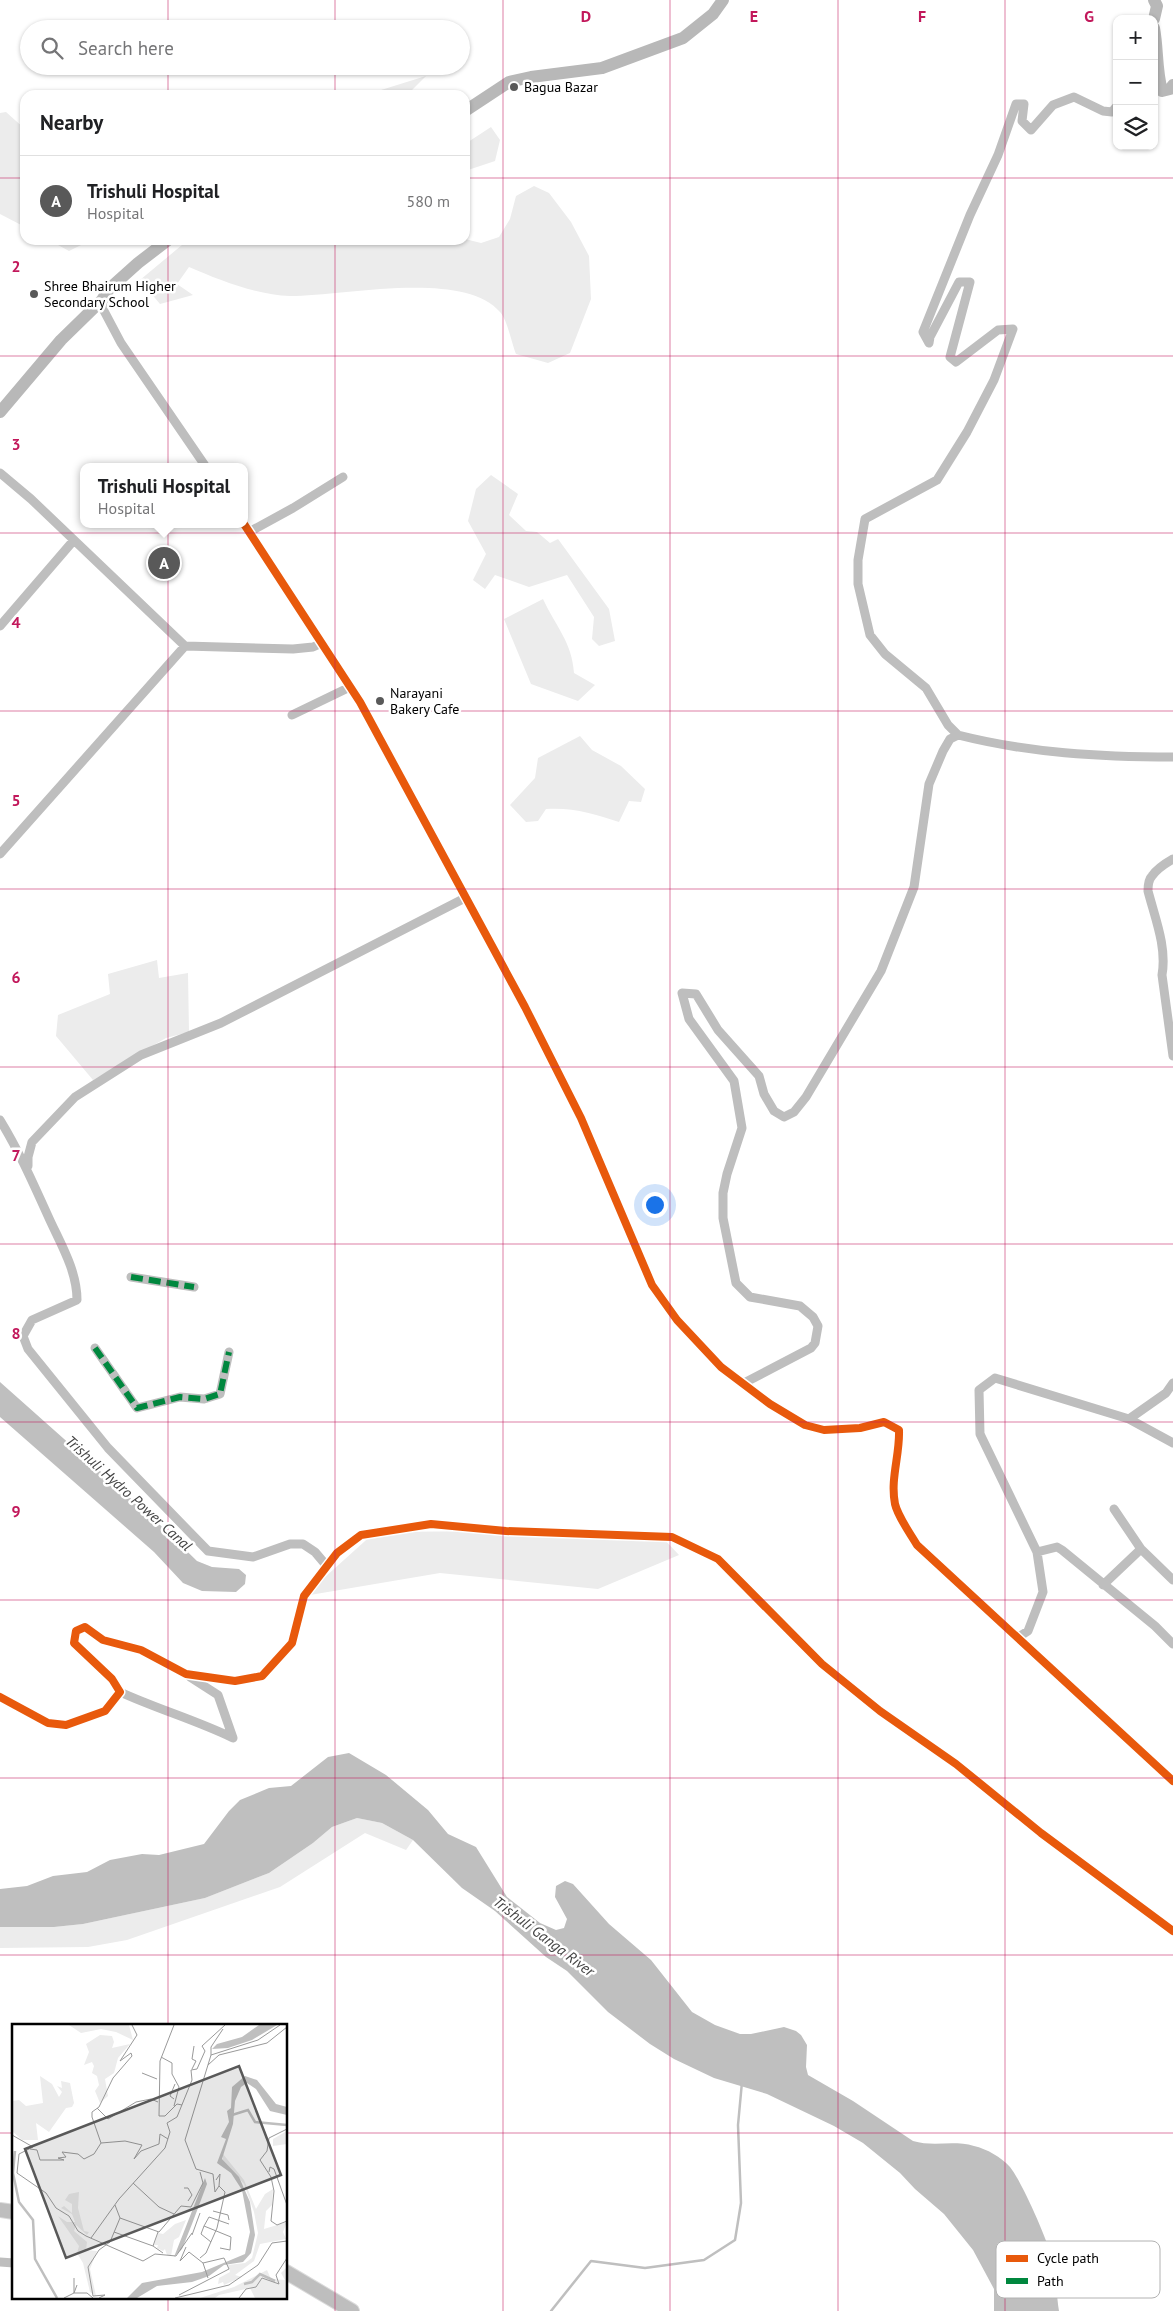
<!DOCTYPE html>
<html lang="en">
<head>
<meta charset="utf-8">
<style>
	:root { --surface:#fff; --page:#f2f2f2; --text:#202124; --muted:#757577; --line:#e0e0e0; --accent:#595959 }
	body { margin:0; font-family:"PT Sans",sans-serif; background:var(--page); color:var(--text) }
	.controls { position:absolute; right:15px; top:15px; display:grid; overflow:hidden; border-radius:10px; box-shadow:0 1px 4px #0004 }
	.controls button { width:45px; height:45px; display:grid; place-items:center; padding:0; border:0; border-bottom:1px solid var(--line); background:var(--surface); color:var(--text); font:25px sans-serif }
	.you { position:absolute; left:654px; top:1204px; width:18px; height:18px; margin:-12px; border:4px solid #fff; border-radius:50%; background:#1a73e8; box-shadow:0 0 0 8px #1a73e833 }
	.badge { display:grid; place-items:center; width:32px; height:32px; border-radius:50%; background:var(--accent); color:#fff; font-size:16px; font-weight:700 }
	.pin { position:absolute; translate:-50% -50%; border:2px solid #fff; box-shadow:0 1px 5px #0006 }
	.popup { position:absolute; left:80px; top:463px; width:168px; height:65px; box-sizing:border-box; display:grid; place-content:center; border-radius:10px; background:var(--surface); filter:drop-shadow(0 1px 4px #0005); font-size:16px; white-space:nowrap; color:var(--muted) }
	.popup b { font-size:19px; color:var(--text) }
	.popup::after { content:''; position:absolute; left:50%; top:100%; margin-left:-10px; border:10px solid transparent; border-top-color:var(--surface) }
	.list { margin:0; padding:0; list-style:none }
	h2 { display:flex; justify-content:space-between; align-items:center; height:65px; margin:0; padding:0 20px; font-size:21px }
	h2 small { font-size:16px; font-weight:400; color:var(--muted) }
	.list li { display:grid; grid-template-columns:32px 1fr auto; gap:15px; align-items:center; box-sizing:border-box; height:90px; padding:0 20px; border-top:1px solid var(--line) }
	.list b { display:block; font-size:19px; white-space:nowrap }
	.list p { margin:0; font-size:16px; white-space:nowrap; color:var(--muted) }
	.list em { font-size:16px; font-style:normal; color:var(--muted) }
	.icon { flex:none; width:28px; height:28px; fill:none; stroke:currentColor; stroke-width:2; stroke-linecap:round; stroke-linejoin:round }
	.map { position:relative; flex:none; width:1173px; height:2311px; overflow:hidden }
	.search { position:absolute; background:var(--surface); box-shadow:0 1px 4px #0004; left:20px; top:20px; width:450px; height:55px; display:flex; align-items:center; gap:12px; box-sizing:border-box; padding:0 18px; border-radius:28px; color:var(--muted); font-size:19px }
	.panel { position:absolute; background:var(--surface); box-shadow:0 1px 4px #0004; left:20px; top:90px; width:450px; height:155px; border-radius:15px }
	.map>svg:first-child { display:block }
	.green { fill:#ececec }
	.water { fill:#bfbfbf }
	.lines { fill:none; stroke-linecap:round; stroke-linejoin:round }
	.stream { stroke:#bfbfbf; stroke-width:2.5 }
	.primary-casing { stroke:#dbdbdb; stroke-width:16 }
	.street { stroke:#bebebe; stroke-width:9 }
	.secondary { stroke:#b8b8b8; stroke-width:12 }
	.primary { stroke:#bebebe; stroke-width:14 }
	.quiet { stroke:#00873e; stroke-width:6; stroke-dasharray:12 6; stroke-linecap:butt }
	.cycleway-casing { stroke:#fff; stroke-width:11 }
	.cycleway { stroke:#e8590c; stroke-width:8 }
	.grid { fill:none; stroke:#c2185b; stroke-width:1; stroke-opacity:0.55 }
	.poi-dot { fill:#595959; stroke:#fff; stroke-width:2 }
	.labels { text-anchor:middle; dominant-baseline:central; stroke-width:5; stroke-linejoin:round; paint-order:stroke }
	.poi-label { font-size:14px; fill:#000; stroke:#fff; text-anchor:start }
	.water-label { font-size:15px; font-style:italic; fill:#444; stroke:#fff }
	.inset-river { fill:none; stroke:#bfbfbf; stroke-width:2.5 }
	.inset-road { fill:none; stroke:#999; stroke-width:1 }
	.view { fill:#595959; fill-opacity:0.15; stroke:#595959; stroke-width:2.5 }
	.inset-edge { fill:none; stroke:#000; stroke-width:2.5 }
	.key { fill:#fff; stroke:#b2b2b2; stroke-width:1 }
	.key-label { font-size:14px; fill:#000 }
	.grid-label { font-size:16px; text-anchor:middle; font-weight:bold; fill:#c2185b; stroke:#fff; stroke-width:5; stroke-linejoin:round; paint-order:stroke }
</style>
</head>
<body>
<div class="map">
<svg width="1173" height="2311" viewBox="0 0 1173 2311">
	<rect width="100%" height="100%" fill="#fff"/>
	<path class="green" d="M426,76L407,95H365Z
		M6,112L25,129V227L0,214V113Z
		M491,127L500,140L495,161L465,171V144Z
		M534,186L549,193L571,222L589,256L591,299L570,353L548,363L516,354C512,344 507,319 500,312C464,269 342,296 290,296C257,295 219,280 189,267L177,284L193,295L160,304L140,280L188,240L465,239L481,243L499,237L510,219L516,196Z
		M49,240H91L69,251Z
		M491,475L518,494L509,515L526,531L537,532L550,543L558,539L609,609L615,641L599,646L592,639L594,617L567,575L529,587L495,575L485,589L473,580L486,554L468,521L476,489Z
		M543,599C556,627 572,642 574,673L595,685L578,701L531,684L504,619Z
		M580,736L592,750L621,766L645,789L641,802L629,801L619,822C595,814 572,807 546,809L538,821L526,822L510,805L535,778L538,758Z
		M157,960L159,978L188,973L189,1032L166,1038L93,1080L56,1036L58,1015L110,994L108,974Z
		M506,1531L662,1537L679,1555L598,1589L440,1573L304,1596L375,1532Z
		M357,1818L382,1823L413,1840L406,1850L365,1833L280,1887L127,1940L88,1947L0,1948V1927H54L83,1924L205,1898L269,1873L313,1843L332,1827Z"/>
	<path class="water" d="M0,1382L154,1519L197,1561L212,1567L239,1569L246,1575L245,1584L236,1592L202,1591L183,1583L154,1552L0,1417Z
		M349,1753L386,1775L428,1810L448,1834L476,1847L507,1897L540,1923L556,1930L564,1928L567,1919L555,1897L556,1886L565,1881L573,1884L609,1924L651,1960L692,2012L715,2025L740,2034H751L784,2027L796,2031L801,2035L807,2045L806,2067L808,2075L853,2101L913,2141C933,2147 954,2140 974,2146C987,2149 1001,2157 1010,2167C1022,2182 1047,2239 1052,2258C1057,2275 1056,2294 1059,2311H994V2289L973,2250L944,2214L915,2189L900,2173L863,2143L834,2126L767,2094L714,2078L674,2059L650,2044L608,2012L567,1971L546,1957L495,1911L462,1888L413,1840L382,1823L357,1818L332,1827L313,1843L269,1873L205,1898L83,1924L54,1927H0V1889L27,1886L53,1876L87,1872L110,1860L142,1854L159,1855L204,1844L229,1811L240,1800L269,1788L291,1786L328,1757Z"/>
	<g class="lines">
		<path class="stream" d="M551,2311L591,2261L645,2268L704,2260L735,2240L741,2203L738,2125L742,2082"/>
		<g class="primary-casing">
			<path id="primary" d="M0,2210L14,2212
				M286,2272L352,2311"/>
		</g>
		<path class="street" d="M102,300L103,309L121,343L206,467
			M0,473L31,499L185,646L293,649L313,647L322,643
			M244,524L360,702L525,1007L581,1118L652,1285L677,1320L721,1367L770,1404L805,1425L824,1430L860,1428L884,1422L899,1430C900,1455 890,1479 895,1504C898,1517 910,1533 917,1545L1173,1781
			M249,532L293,508L343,477
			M0,626L74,540
			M292,715L350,687
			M958,735L948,725L926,688L885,654L870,635L858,584V560L865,519L937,480L967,432L994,380L1013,329L998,330L956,362L950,357L970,282H959L930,337L929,343L923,332L970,215L998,155L1016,104H1024L1022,121L1031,130L1053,105L1074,97L1103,111L1112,112L1117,106
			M0,854L185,646
			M1173,859C1166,863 1156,870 1152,876C1149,879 1148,887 1148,891C1155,918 1167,947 1162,975L1173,1056
			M0,1120C19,1151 33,1183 48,1216C60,1243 77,1270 77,1300L32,1320L23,1336L28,1349L108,1448L208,1551L253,1557L290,1544H303L315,1552L326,1565
			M28,1166V1157L32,1142L75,1097L141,1055L221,1023L465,898
			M131,1277L194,1287
			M95,1348L137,1408L180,1397L204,1399L220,1394L229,1352
			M744,1383L811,1348L815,1343L818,1326L813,1317L800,1306L750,1297L736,1283L723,1218V1193L727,1174L742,1128L734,1081L689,1019L682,993L696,994L718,1030L759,1076L764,1094L774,1111L784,1117L794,1112L806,1097L881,971L914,887L929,784L943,751L950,739L958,735C1029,753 1100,757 1173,757
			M1129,1419L1166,1393L1173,1383
			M1114,1509L1141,1549
			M1037,1552L1057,1547L1062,1550L1155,1626L1173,1644
			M1103,1585L1141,1549L1173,1580
			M1017,1638L1028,1631L1043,1592L1037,1552L980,1434L979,1390L995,1378L1129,1419L1173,1443
			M120,1692C157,1709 196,1720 233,1738L218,1695L190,1677
			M0,1697L48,1723L66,1725L105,1711L120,1692L112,1679L74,1643L76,1631L85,1627L103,1640L141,1650L186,1674L235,1681L262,1676L292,1643L304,1596L337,1553L361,1535L431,1524L506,1531L672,1537L718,1559L822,1664L880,1711L956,1764L1041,1833L1173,1931
			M0,2262L14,2263"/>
		<path class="secondary" d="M1154,19L1157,6L1154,0
			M1154,28C1158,49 1156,70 1162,91L1170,89L1173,85
			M465,111L509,82L531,77L602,68L683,38L713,14L723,0
			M0,412L61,340L102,300L109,289L138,263L168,240"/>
		<use href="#primary" class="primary"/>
		<path class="quiet" d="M131,1277L194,1287
			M95,1348L137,1408L180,1397L204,1399L220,1394L229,1352"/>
		<g class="cycleway-casing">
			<path id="cycleway" d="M244,524L360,702L525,1007L581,1118L652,1285L677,1320L721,1367L770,1404L805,1425L824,1430L860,1428L884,1422L899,1430C900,1455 890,1479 895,1504C898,1517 910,1533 917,1545L1173,1781
				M0,1697L48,1723L66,1725L105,1711L120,1692L112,1679L74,1643L76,1631L85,1627L103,1640L141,1650L186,1674L235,1681L262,1676L292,1643L304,1596L337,1553L361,1535L431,1524L506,1531L672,1537L718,1559L822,1664L880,1711L956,1764L1041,1833L1173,1931"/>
		</g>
		<use href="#cycleway" class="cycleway"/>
	</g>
	<path class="grid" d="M168,0V29M335,0V29M503,0V2311M670,0V2311M838,0V2311M1005,0V2311M168,66V95M335,66V95M0,178H25M465,178H1173M168,240V2025M335,240V2311M0,356H1173M0,533H1173M0,711H1173M0,889H1173M0,1067H1173M0,1244H1173M0,1422H1173M0,1600H1173M0,1778H1173M0,1955H1173M0,2133H14M286,2133H1173M168,2297V2311"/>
	<g class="poi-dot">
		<circle cx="514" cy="87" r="5"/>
		<circle cx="34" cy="294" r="5"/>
		<circle cx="380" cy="701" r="5"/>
	</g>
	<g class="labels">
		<g class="poi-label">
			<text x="524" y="87">Bagua Bazar</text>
			<text x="44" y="286">Shree Bhairum Higher<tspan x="44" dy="16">Secondary School</tspan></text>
			<text x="390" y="693">Narayani<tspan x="390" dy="16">Bakery Cafe</tspan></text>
		</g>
		<g class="water-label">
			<text transform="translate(129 1493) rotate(42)">Trishuli Hydro Power Canal</text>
			<text transform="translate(544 1936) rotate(37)">Trishuli Ganga River</text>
		</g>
	</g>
	<g transform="translate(12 2024)">
		<rect width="275" height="275" fill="#fff"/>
		<path d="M57,1H117L121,16L104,8L89,5L69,9ZM88,11L100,12L102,18L100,24L118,20L106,34L102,49L93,55L96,72L88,79L83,67L87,61L85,52L80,49L82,42L80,38L72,41L77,28L74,20ZM28,52L40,60L47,73L50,68L45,62L50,64L49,57L58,59L62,79L60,83L54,84L37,108L24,99L26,116H10L0,107V77L7,76L14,82L31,79ZM275,107V120L261,122V115ZM211,130L232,156L244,185L253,170L261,165L260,181L254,187L252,205L275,198L271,208L274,215L248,220L242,237L223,251L230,253L212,261L211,258L206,260L207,254L218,248L216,241L233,239L240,234L246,209L242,188L232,160L211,136ZM67,168L66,184L72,207L77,208L75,211L64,201L62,207L75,218L74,226L85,227L78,245L84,272L78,268L71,239L65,229L67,222L46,192L55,198H63L60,190L49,184L52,182L60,189V180L53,176L57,170ZM174,196L167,213L162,216L159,232L155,231L153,225L151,227L145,224L146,221H142L146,209L151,210L163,200ZM275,243V274H243L238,264L207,271L203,274H188L222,263L255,246L259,255L273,256L269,249Z" fill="#ececec"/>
		<path d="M247,1H265L240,16L216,24L200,25L205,20L230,13ZM233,52L245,56L264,80L275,83V91L258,87L244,65L235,59L229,63L223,77L221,100L210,135L227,153L238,178L243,211L239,229L231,238L212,241L197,252L180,258L145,262L125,274H115L130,259L190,248L233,230L238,208L230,166L219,149L205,139L214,115L209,113L217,98L215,87L219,84L220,63ZM193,154L195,160L180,200L170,225L162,233Z" fill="#bfbfbf"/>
		<path class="inset-river" d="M220,91L236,86L243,98L275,101M3,127L1,149L7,178L21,196L23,235L45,274M232,260L240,258L248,250L263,257"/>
		<path class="inset-road" d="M120,1L125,11L108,37L119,29L120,32L101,54L87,83L80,88V93L89,119L113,117L130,121L122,135L129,127L147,120L148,110L156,115M162,1L148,37L147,92H153L165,80L170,81M199,31V23L211,5M149,33L160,39V50L167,63L162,82M196,41L207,31L255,19L275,3M180,45L184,37L180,35L182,22M130,49L145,55M162,75L158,72L163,60M85,84L96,95L124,78L139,75L146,78M275,105L257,114L255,127L248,136L259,153L262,167L259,197L265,201L275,197M0,111L21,123L7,130L5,149L34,169L44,184L57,192L66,207L74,212L131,237L143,230L164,232L180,209M18,125L25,126L28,136H52L46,134L54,133L50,128L66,130L72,135L82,130L89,119M257,148L258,143L262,145L275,181M204,156L208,150L207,162M121,159L147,183L162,190M172,164H176L180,171L176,177M201,187L216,191L217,196M108,194L147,208L169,182L179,183L191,159L188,148M192,202L197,193L217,200M102,208L141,222M146,208L141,222L151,229M180,211L188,189M79,214L107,175L153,124L158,108L155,99L165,93L180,56L179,46L185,45L193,27L190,22L213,1M199,218L189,210L192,202L219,213L218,226L208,224M188,234L194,229L205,204L213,168L207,162L203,168L201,150L184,145L173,116L199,31L246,16L268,1M191,239L196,254M62,254V269H75L81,274M167,271L217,245L212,234L191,239L177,228L168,237L174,223M52,274L62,269L65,261M87,274L93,271L81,272L76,243L87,226L98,218L108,194L103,181M163,274L217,261L246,241L260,219L275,217M227,274L234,265L244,263L250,254L267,260L264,251L275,234"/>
		<path class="view" d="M227,42L269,151L54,234L13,125Z"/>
		<rect width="275" height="275" class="inset-edge"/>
	</g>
	<rect x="996" y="2241" width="164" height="57" rx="8" class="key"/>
	<rect x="1006" y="2255" width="22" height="7" fill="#e8590c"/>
	<rect x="1006" y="2278" width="22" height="6" fill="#00873e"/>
	<g class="key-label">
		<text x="1037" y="2263">Cycle path</text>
		<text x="1037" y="2286">Path</text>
	</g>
	<g class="grid-label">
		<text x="586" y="22">D</text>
		<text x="754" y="22">E</text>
		<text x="922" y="22">F</text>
		<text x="1089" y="22">G</text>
		<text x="16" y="272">2</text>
		<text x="16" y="450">3</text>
		<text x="16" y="628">4</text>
		<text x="16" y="806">5</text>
		<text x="16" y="983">6</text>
		<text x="16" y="1161">7</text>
		<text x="16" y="1339">8</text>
		<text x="16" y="1517">9</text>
	</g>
</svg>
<div class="controls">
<button>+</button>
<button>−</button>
<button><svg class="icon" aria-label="layers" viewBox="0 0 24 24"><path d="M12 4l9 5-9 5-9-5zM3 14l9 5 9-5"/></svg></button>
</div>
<div class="you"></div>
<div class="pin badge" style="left:164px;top:563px">A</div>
<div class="popup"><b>Trishuli Hospital</b>Hospital</div>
<div class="search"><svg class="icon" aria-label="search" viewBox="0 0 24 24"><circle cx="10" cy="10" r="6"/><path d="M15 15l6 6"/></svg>Search here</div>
<section class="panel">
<h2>Nearby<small></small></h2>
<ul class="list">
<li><span class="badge">A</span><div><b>Trishuli Hospital</b><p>Hospital</p></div><em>580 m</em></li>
</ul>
</section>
</div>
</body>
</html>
